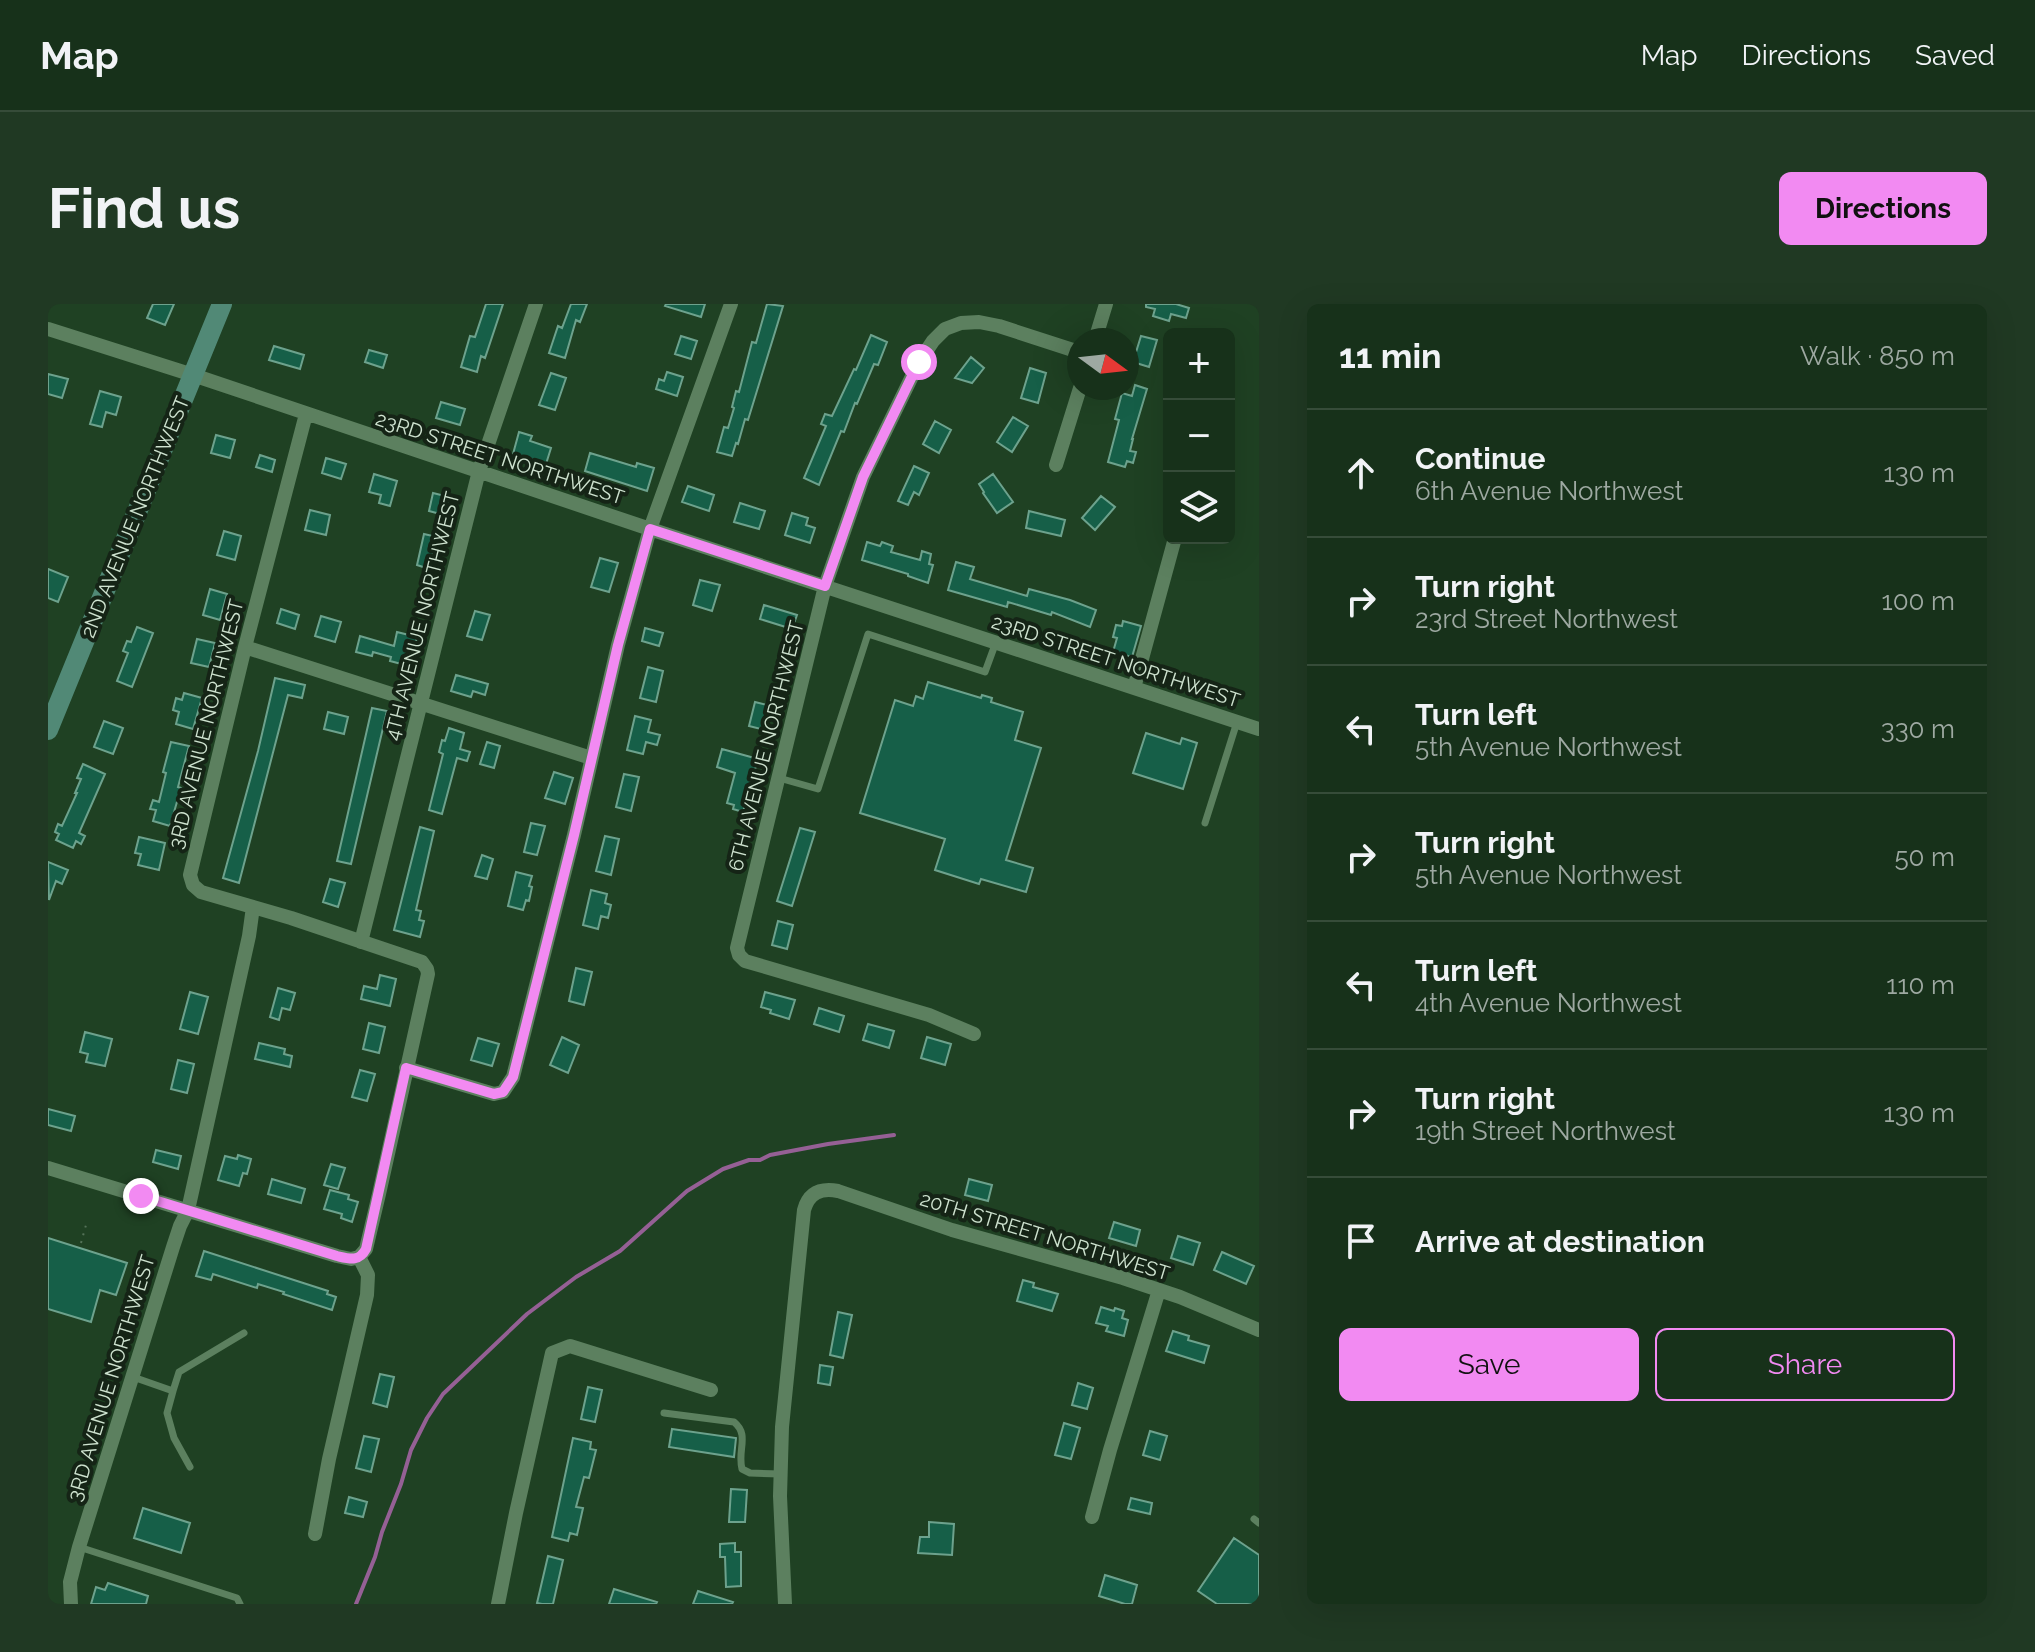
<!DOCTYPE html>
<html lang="en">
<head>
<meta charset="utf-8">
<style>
	:root { --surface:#17311a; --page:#203923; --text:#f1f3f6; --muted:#9ea9a2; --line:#364c39; --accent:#f28af2 }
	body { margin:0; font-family:Raleway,sans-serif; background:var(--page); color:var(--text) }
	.controls { position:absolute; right:24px; top:24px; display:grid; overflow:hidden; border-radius:12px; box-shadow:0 8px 32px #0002 }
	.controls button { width:72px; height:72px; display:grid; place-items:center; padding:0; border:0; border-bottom:2px solid var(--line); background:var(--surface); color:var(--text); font:40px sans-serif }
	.compass { position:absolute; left:1019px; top:24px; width:72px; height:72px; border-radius:50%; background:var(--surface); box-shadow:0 8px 32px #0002; rotate:105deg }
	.stop { position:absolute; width:24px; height:24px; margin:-18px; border:6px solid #f28af2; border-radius:50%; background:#fff }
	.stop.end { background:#f28af2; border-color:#fff; box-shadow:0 2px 8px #0008 }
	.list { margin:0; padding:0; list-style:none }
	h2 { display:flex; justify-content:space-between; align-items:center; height:104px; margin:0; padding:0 32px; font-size:34px }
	h2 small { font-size:26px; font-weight:400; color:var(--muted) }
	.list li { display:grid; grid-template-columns:52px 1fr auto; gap:24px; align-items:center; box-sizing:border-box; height:128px; padding:0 32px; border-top:2px solid var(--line) }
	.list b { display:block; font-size:30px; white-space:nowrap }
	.list p { margin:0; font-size:26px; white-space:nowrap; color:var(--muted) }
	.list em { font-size:26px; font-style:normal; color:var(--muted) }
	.actions { display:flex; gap:16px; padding:24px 32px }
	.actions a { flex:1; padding:18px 0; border:2px solid var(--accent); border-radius:12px; text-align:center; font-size:28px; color:var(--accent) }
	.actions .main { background:var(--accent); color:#111 }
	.icon { flex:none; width:44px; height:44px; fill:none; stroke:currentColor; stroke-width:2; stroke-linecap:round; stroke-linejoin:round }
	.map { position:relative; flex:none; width:1211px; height:1300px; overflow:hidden; border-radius:12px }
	header { display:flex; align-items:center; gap:48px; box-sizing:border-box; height:112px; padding:0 40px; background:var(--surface); border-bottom:2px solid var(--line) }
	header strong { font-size:38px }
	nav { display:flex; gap:44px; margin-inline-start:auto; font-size:28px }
	.intro { display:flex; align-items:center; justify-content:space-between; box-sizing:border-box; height:192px; padding:0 48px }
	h1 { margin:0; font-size:56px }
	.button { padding:20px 36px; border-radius:12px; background:var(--accent); color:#111; font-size:28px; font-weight:700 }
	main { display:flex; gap:48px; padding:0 48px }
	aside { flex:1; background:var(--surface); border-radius:12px; box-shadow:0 8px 32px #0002 }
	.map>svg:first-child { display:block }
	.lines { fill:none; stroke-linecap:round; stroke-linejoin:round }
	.stream { stroke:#956095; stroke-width:4 }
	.building { fill:#165f48; stroke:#6da28d; stroke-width:2 }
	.path { stroke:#547258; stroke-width:2; stroke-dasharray:2 6; stroke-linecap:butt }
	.lane { stroke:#5c805f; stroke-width:7 }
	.street { stroke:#5c805f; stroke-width:14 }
	.secondary { stroke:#518976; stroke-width:20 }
	.route { stroke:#f28af2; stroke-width:10 }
	.labels { text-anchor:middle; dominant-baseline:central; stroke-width:8; stroke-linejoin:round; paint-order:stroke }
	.street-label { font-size:20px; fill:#cfe3d0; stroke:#152416 }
</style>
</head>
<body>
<header>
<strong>Map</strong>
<nav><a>Map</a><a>Directions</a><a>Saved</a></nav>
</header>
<div class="intro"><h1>Find us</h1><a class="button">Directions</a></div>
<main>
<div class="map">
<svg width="1211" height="1300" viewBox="0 0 1211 1300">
	<rect width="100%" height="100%" fill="#1f4123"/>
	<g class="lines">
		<path class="stream" d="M308,1300L327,1253L334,1228L353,1180L363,1146L379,1114L395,1090L479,1010L528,973L572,947L639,887L675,865L701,856H712L722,851L780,840L846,831"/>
	</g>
	<path class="building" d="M105,0H126L117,21L99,14Z
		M438,0H455L437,54L433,52L429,68L413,63L422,32L427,33Z
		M523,0H539L532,18L528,16L517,54L501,49L510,22L514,24Z
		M618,0H657L653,13L617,2Z
		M719,0L735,2L700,116L697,115L690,140L688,139L684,152L669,148L676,123L680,124L686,104L684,103L688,87L691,88L704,38L708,39Z
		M1098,0H1128L1141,4L1138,14L1123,10L1121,17L1105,12L1107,5L1098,3Z
		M823,31L839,38L830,61L826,60L809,100L807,99L796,128L793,127L771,181L756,174L778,122L773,120L777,110L784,112L806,65L808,66Z
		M633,32L649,37L643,55L627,50Z
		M1093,32L1109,36L1101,63L1085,58Z
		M226,42L256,51L252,65L221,56Z
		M321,46L339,51L335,64L317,58Z
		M923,53L936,64L924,79L907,74Z
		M982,64L998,69L990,99L973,94Z
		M619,68L635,73L629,92L608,85L611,75L616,77Z
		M503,69L518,74L507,106L491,101Z
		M0,70L20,75L14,94L0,90Z
		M1087,81L1099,85L1084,135H1085L1082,147L1088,148L1085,159L1079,157L1077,163L1060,158L1071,116L1067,115L1074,89L1084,92Z
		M52,87L73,93L68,111L58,108L54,123L42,120Z
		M393,98L417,105L412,121L388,114Z
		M965,113L980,122L964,148L949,138Z
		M887,117L903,126L891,149L875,140Z
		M471,128L484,132L482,137L503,144L498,160L465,150Z
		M168,131L187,136L182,154L163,149Z
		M542,149L588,163L589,159L606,164L599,187L537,167Z
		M212,151L227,156L224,168L208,163Z
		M278,154L298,160L293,175L274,169Z
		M866,162L881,169L871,191L866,188L860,201L850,197Z
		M326,170L349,177L342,202L331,199L333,191L321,188Z
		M945,170L965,198L949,209L935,189L936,188L931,180Z
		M640,182L666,191L661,207L634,198Z
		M385,189L401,193L396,211L381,207Z
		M1053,192L1067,203L1047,226L1034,214Z
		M692,199L717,207L711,225L686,218Z
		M262,206L282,211L278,231L257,226Z
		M981,207L1017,216L1013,232L978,224Z
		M744,209L760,214L758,221L767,224L762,239L737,231Z
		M176,227L193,232L187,256L169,251Z
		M376,230L389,233L381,265L369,261Z
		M819,238L832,242L834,238L845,242L843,248L872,256L874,247L883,250L881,260L885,261L880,279L860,272V270L850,267L814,256Z
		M552,254L570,259L561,288L543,283Z
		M908,258L926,263L922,275L979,292L981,285L1022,296L1048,306L1042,323L1004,308L1003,311L960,298L959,303L900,286Z
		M0,265L20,273L10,298L0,294Z
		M652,276L672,281L664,307L645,301Z
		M162,285L179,290L172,316L155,311Z
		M716,301L749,311L744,325L712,315Z
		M233,305L251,311L247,325L229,319Z
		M427,307L442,311L434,336L419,332Z
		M273,312L293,318L287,338L267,332Z
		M1075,317L1093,322L1084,353L1065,348L1069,334L1065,333L1068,321L1074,322Z
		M89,323L105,329L84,383L69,377L80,349L75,347L79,337L83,338Z
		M597,324L615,329L611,342L594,337Z
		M349,328L369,333L361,362L342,357L343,353L325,348L324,352L308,348L312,332L346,342Z
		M149,335L167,339L161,363L143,359Z
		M600,363L615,367L608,398L592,394Z
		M408,371L440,380L437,391L425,387L423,393L403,387Z
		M227,374L257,381L254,394L240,391L191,579L175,574L210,447Z
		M880,378L933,394L934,391L944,394L943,398L975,408L967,436L993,444L958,556L985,564L978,588L933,575L931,580L887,566L897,535L812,509L847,396L865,402L868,392L875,395Z
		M136,389L154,394L145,425L128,420L131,408L125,406L128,394L134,396Z
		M707,398L723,402L717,426L701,422Z
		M324,404L339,407L303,560L289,557Z
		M280,408L300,413L296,430L276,425Z
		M587,412L603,416L600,428L612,431L609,441L598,438L595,450L579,446Z
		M56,417L75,424L65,450L46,443Z
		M401,424L416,429L412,445L422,448L419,457L409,454L394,510L381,506L395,450L391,448L394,436L397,437Z
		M1098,429L1132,440L1134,434L1149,439L1135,485L1085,469Z
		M123,438L141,442L130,483L133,484L122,522L105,517L108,506L102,505L105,496L111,498L118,469L115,468Z
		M439,438L452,442L446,464L432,460Z
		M674,445L710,455L695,508L685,505L686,501L679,499L687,469L669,463Z
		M35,460L57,470L31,529L37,532L33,540L28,537L25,544L8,536L11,530L7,528L10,520L14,522L29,489H27L33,475L29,474Z
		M506,468L525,474L517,500L497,494Z
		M576,470L591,473L583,507L568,503Z
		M483,519L497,522L489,551L476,548Z
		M372,523L386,527L368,606L373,607L371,616L376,617L372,633L346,626Z
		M752,524L767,528L744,602L729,597Z
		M557,532L571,535L563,571L548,567Z
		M91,533L117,539L111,566L90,561L93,550L87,549Z
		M434,551L445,555L439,575L427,572Z
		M0,558L20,566L14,580L8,577L1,596Z
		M468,568L484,572L481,582L484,583L481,597L478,596L475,606L460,602Z
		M282,575L297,579L290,603L275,598Z
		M543,586L559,590L557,599L563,601L560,614L553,612L550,625L535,621Z
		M730,617L745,621L739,645L724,641Z
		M528,664L544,668L536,701L521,697Z
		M332,671L348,675L342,702L313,695L316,682L329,685Z
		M230,684L247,689L242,706L234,704L231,716L222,713Z
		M142,688L160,693L150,730L132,725Z
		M717,688L747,696L741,715L722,709L723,706L713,703Z
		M771,704L796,712L791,728L766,720Z
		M321,719L337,723L331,749L315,745Z
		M820,720L846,727L841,744L815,736Z
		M37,728L64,735L57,762L38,758L40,750L32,748Z
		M514,733L531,741L520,769L502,761Z
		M879,733L903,740L897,761L873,754Z
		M430,734L451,740L444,762L423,756Z
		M211,739L237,745L236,750L244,752L242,763L207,755Z
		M130,756L146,760L139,789L123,785Z
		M312,766L327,770L319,797L304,793Z
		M0,805L27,812L23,827L0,821Z
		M108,846L133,852L130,865L105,858Z
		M190,851L203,855L199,870L195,869L191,882L170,876L177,852L189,855Z
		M283,860L297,864L290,885L276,881Z
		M224,875L257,885L253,899L220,890Z
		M921,875L944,881L940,897L917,891Z
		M282,886L301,891L300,895L310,898L304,918L293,914L294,910L276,905Z
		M1066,918L1092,926L1088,942L1061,934Z
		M1130,932L1152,939L1145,961L1123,954Z
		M0,934L79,959L68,991L52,986L43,1018L0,1005Z
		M156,947L280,987L279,990L288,993L284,1006L235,990L236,988L210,980L209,984L165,970L163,976L148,972Z
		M1174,948L1206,962L1198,980L1166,966Z
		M975,976L986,979L985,983L1010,990L1004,1007L969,997Z
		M1053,1003L1066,1007L1067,1004L1076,1007L1074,1014L1080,1016L1076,1032L1058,1027L1060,1022L1048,1019Z
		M790,1008L804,1011L795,1054L782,1051Z
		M1125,1027L1141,1032L1140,1036L1161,1042L1156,1059L1118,1047Z
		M772,1061L785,1063L782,1081L770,1079Z
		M332,1070L346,1073L339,1103L325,1099Z
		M1030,1079L1045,1084L1039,1105L1024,1101Z
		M540,1083L554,1086L547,1118L533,1115Z
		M1016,1119L1032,1124L1023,1155L1007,1151Z
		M624,1125L688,1134L686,1153L621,1143Z
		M1102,1127L1119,1132L1112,1156L1095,1151Z
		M316,1132L331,1135L323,1168L308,1164Z
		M525,1134L543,1138L542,1145L548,1146L541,1174L536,1173L528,1203L535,1204L529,1231L522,1229L520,1237L504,1233Z
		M683,1185L699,1186L697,1218H681Z
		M301,1193L319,1198L315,1213L297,1209Z
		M1083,1194L1104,1199L1102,1210L1080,1205Z
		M95,1204L142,1219L133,1249L86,1234Z
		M881,1218L906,1220L904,1251L870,1249L872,1233H881Z
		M1186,1234L1211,1251V1300H1169L1150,1287Z
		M687,1239V1248H693V1282L678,1283L677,1253H672V1240Z
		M500,1252L515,1256L505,1300H494L489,1299Z
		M1057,1271L1089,1281L1084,1300H1077L1051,1292Z
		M60,1279L100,1292L98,1300H43L48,1283L57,1286Z
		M566,1285L609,1298L608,1300H561Z
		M650,1287L685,1298L684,1300H645Z"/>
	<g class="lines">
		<path class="path" d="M33,939L38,921"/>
		<path class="lane" d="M731,474L770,485L820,330L937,368L948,338
			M1157,519L1189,418
			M85,1073L125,1087L119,1109L126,1134L142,1163
			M125,1087L131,1068L196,1029
			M616,1109L686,1118C702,1131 689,1146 694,1165L702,1169L732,1170
			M1206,1215L1211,1219
			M31,1243L189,1294L192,1300"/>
		<path class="street" d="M0,25L145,71L602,225L1211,425
			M1047,36L1058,0
			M258,110L197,343L142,571L145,581L153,588L243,614L374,658L379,665L380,670L331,890L318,945L311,953
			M1008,161L1032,84
			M197,343L543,454
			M1086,384L1127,234
			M313,638L431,167L488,0
			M926,730L881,711L697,657L691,651L689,644L777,282L815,173L871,58L885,37L897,25L913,19L931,18L951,22L1031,48
			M358,764L446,790L455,788L465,773L526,531L570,341L602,225L683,0
			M0,864L289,952L303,955L311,953
			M1044,1213L1062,1146L1111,986
			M267,1230L281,1155L319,991L320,971L311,953
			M23,1300L22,1278L31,1243L125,943L132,922L140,906L201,632L205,603
			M450,1300L468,1209L504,1049L522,1042L663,1086
			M737,1300L732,1192L734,1123L756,906C761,888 773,884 790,887L904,926L1075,974L1132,993L1211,1026"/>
		<path class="secondary" d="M0,426L174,0"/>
	</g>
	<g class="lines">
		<path class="route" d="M93,892L289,952C302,955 311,958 318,945L358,764L446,790L455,788L465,773L526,531L570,341L602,225L777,282L815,173L871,58"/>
	</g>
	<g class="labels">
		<g class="street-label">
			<text transform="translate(452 154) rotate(18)">23RD STREET NORTHWEST</text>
			<text transform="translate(87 213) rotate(-68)">2ND AVENUE NORTHWEST</text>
			<text transform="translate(374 312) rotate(-76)">4TH AVENUE NORTHWEST</text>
			<text transform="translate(1068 357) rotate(18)">23RD STREET NORTHWEST</text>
			<text transform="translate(158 420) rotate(-76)">3RD AVENUE NORTHWEST</text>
			<text transform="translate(718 442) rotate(-76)">6TH AVENUE NORTHWEST</text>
			<text transform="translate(997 932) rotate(17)">20TH STREET NORTHWEST</text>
			<text transform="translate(63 1074) rotate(-73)">3RD AVENUE NORTHWEST</text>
		</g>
	</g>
</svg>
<div class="controls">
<button>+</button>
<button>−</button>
<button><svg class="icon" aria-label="layers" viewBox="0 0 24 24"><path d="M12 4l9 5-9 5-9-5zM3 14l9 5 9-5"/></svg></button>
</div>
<svg class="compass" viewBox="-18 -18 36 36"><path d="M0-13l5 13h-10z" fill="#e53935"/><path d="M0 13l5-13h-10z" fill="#9ea9a2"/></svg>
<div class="stop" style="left:871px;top:58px"></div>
<div class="stop end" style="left:93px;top:892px"></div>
</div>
<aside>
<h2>11 min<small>Walk · 850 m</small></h2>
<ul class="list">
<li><svg class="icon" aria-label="ahead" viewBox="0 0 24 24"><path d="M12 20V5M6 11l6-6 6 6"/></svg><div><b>Continue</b><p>6th Avenue Northwest</p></div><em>130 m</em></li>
<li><svg class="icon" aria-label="right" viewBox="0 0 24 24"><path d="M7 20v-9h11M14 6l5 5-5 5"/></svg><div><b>Turn right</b><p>23rd Street Northwest</p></div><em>100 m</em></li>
<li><svg class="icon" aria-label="left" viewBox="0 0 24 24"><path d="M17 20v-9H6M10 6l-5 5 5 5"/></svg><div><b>Turn left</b><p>5th Avenue Northwest</p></div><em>330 m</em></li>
<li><svg class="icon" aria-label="right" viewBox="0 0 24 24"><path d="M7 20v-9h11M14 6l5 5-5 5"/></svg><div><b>Turn right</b><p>5th Avenue Northwest</p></div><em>50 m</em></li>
<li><svg class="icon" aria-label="left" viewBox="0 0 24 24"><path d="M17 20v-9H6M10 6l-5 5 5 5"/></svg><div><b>Turn left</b><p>4th Avenue Northwest</p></div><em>110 m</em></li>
<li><svg class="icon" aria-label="right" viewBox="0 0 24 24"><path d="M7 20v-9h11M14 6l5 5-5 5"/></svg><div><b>Turn right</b><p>19th Street Northwest</p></div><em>130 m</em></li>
<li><svg class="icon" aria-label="arrive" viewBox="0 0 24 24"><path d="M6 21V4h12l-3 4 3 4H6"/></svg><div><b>Arrive at destination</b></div></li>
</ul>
<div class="actions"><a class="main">Save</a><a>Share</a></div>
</aside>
</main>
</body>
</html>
